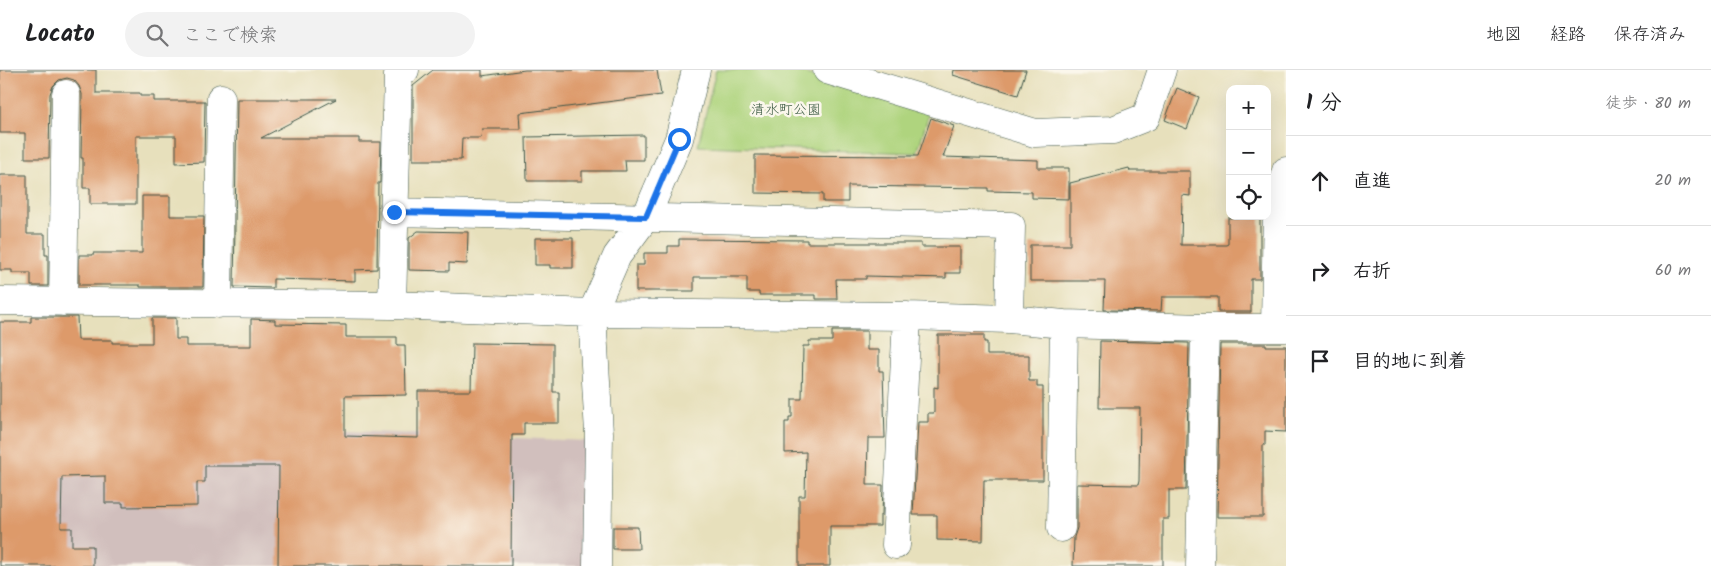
<!DOCTYPE html>
<html lang="ja">
<head>
<meta charset="utf-8">
<style>
	:root { --surface:#fff; --page:#f2f2f2; --text:#202124; --muted:#757577; --line:#e0e0e0 }
	body { margin:0; font-family:Kalam,"Klee One",sans-serif; background:var(--page); color:var(--text) }
	.controls { position:absolute; right:15px; top:15px; display:grid; overflow:hidden; border-radius:10px; box-shadow:0 5px 20px #0002 }
	.controls button { width:45px; height:45px; display:grid; place-items:center; padding:0; border:0; border-bottom:1px solid var(--line); background:var(--surface); color:var(--text); font:25px sans-serif }
	.stop { position:absolute; width:15px; height:15px; margin:-11px; border:4px solid #1a73e8; border-radius:50%; background:#fff }
	.stop.end { background:#1a73e8; border-color:#fff; box-shadow:0 1px 5px #0008 }
	.list { margin:0; padding:0; list-style:none }
	h2 { display:flex; justify-content:space-between; align-items:center; height:65px; margin:0; padding:0 20px; font-size:21px }
	h2 small { font-size:16px; font-weight:400; color:var(--muted) }
	.list li { display:grid; grid-template-columns:32px 1fr auto; gap:15px; align-items:center; box-sizing:border-box; height:90px; padding:0 20px; border-top:1px solid var(--line) }
	.list b { display:block; font-size:19px; white-space:nowrap }
	.list em { font-size:16px; font-style:normal; color:var(--muted) }
	.icon { flex:none; width:28px; height:28px; fill:none; stroke:currentColor; stroke-width:2; stroke-linecap:round; stroke-linejoin:round }
	.map { position:relative; flex:none; width:1286px; height:496px; overflow:hidden }
	header { display:flex; align-items:center; gap:30px; box-sizing:border-box; height:70px; padding:0 25px; background:var(--surface); border-bottom:1px solid var(--line) }
	header strong { font-size:24px }
	nav { display:flex; gap:28px; margin-inline-start:auto; font-size:18px }
	.search { width:350px; height:45px; background:var(--page); display:flex; align-items:center; gap:12px; box-sizing:border-box; padding:0 18px; border-radius:28px; color:var(--muted); font-size:19px }
	main { display:flex }
	aside { flex:1; background:var(--surface) }
	.map>svg:first-child { display:block }
	.industrial { fill:#d1bfbd }
	.green { fill:#afd47e; stroke:#678859 }
	.building { fill:#dd9a6a }
	.lines { fill:none; stroke-linecap:round; stroke-linejoin:round }
	.minor-casing { stroke:#3d5548; stroke-width:29 }
	.minor { stroke:#fff; stroke-width:28 }
	.route { stroke:#1a73e8; stroke-width:6 }
	.labels { text-anchor:middle; dominant-baseline:central; stroke-width:5; stroke-linejoin:round; paint-order:stroke }
	.park-label { font-size:14px; fill:#3c5b43; stroke:#fbf7ec }
</style>
</head>
<body>
<header>
<strong>Locato</strong>
<div class="search"><svg class="icon" aria-label="search" viewBox="0 0 24 24"><circle cx="10" cy="10" r="6"/><path d="M15 15l6 6"/></svg>ここで検索</div>
<nav><a>地図</a><a>経路</a><a>保存済み</a></nav>
</header>
<main>
<div class="map">
<svg width="1286" height="496" viewBox="0 0 1286 496">
	<rect width="100%" height="100%" fill="#fbf7ec"/>
	<filter id="ink" filterUnits="userSpaceOnUse"><feTurbulence type="fractalNoise" baseFrequency=".02" numOctaves="2"/><feDisplacementMap in="SourceGraphic" scale="10" xChannelSelector="R" yChannelSelector="G"/><feConvolveMatrix kernelMatrix="1 2 1 2 8 2 1 2 1" color-interpolation-filters="sRGB"/></filter>
	<filter id="wash" filterUnits="userSpaceOnUse"><feTurbulence type="fractalNoise" baseFrequency=".0096" numOctaves="4" result="noise"/><feDisplacementMap in="SourceGraphic" scale="20" xChannelSelector="R" yChannelSelector="G"/><feGaussianBlur stdDeviation="1.12" result="paint"/><feColorMatrix in="noise" values="0 0 0 0 0 0 0 0 0 0 0 0 0 0 0 0 0 1.4 0 .05"/><feComposite in="paint" operator="in"/></filter>
	<g filter="url(#wash)">
		<rect width="100%" height="100%" fill="#e7e0bc"/>
		<path class="industrial" d="M0,353L253,357L588,371L585,496H0Z"/>
		<path class="green" d="M716,0H794L929,43L917,83L698,76Z"/>
		<g id="blocks">
			<path class="building" d="M0,0H96V23H140V26H154V31H205L204,92L176,93V66H136V134H90V118H83V88H81L82,24L79,16L74,10L67,8L59,10L53,16L50,24L49,88H25V63H0Z
				M433,0H482V6L525,0H657L661,25L520,43L521,59H482L481,68H462L461,90H413V16Z
				M954,0H1026L1018,25L953,5Z
				M1177,18L1199,27L1187,59L1165,50Z
				M237,29H336L261,68H359V72H381L380,113H378L377,199L355,200V211L273,209V218L234,217Z
				M931,48L954,56L943,87L1038,90V98H1069V129L1032,128V122L988,121V118L848,116V132H823V124L755,123V85L918,86Z
				M644,65V90H625L626,101H582V111H527L526,67Z
				M1129,98L1130,101H1190V126L1182,125L1181,175H1226L1228,174V148L1260,147V209H1251V242H1218V227H1162L1161,241L1104,240L1105,211H1030V175H1070V113Z
				M0,105H27V164H45V185H48V216H31V203H12V200H0Z
				M142,126H170V146H204L203,217H140V215H79V185H93V183H142Z
				M418,161L468,162L467,194L449,193V201L409,200V168Z
				M535,168H573V198H550V195H535Z
				M679,169L807,170V173H921V177H960V203H946V208L866,206V209H836L837,229H816V225H759V222H747V207H694V221H636V195H644V183H668V176H679Z
				M31,247H77L78,270H112V273H152V248H176V269H186V276H251V249L275,250V254L346,255V267H397V275H405L406,325L345,326V366L418,368V321H471L472,273L553,274V322H559V353H524V365H512L511,496H278L279,396H205V412H197V436L123,437V433H105V406L62,407L61,458H72V476H93V496H0V252H31Z
				M832,261H867V280H879V301H883L885,368H868L867,415H883L882,445H880V456H830V496H799V426H805L806,382L785,383V352H789V347H792V329H802L803,276H809V271H832Z
				M938,265H984V272H987V285H1029V311H1037V317H1043V410H984L983,471L937,470V445H913L918,352H928V343H934V317L938,318Z
				M1100,271L1189,273L1186,420H1169V449H1163V496H1073L1074,467L1077,458V414L1138,415L1139,411L1140,338H1099Z
				M1220,274H1266V276H1286V362L1265,361V375H1263V447H1217Z
				M613,457H638L639,479H613Z"/>
		</g>
	</g>
	<g filter="url(#ink)">
		<use href="#blocks" fill-opacity="0" stroke="#3d5548" stroke-width="1"/>
		<g class="lines">
			<g class="minor-casing">
				<path id="minor" d="M827,0L1035,63L1113,60L1146,47L1162,0
					M394,142L1011,156L1009,249
					M0,231L392,235L592,243L907,246L1009,249L1064,254L1205,258H1286
					M63,232L66,24
					M218,234L221,28
					M392,235L398,5L405,0
					M1275,258L1277,132L1286,101
					M1061,458L1064,254
					M896,475L907,246
					M597,496L599,363L592,243L617,186L646,147L679,69L696,0
					M1200,496L1205,258"/>
			</g>
			<use href="#minor" class="minor"/>
		</g>
	</g>
	<g class="lines" filter="url(#ink)">
		<path class="route" d="M394,142L646,147L679,69"/>
	</g>
	<g class="labels">
		<g class="park-label">
			<text x="786" y="40">清水町公園</text>
		</g>
	</g>
</svg>
<div class="controls">
<button>+</button>
<button>−</button>
<button><svg class="icon" aria-label="locate" viewBox="0 0 24 24"><circle cx="12" cy="12" r="6"/><path d="M12 2v4M12 18v4M2 12h4M18 12h4"/></svg></button>
</div>
<div class="stop" style="left:679px;top:69px"></div>
<div class="stop end" style="left:394px;top:142px"></div>
</div>
<aside>
<h2>1 分<small>徒歩 · 80 m</small></h2>
<ul class="list">
<li><svg class="icon" aria-label="ahead" viewBox="0 0 24 24"><path d="M12 20V5M6 11l6-6 6 6"/></svg><div><b>直進</b></div><em>20 m</em></li>
<li><svg class="icon" aria-label="right" viewBox="0 0 24 24"><path d="M7 20v-9h11M14 6l5 5-5 5"/></svg><div><b>右折</b></div><em>60 m</em></li>
<li><svg class="icon" aria-label="arrive" viewBox="0 0 24 24"><path d="M6 21V4h12l-3 4 3 4H6"/></svg><div><b>目的地に到着</b></div></li>
</ul>
</aside>
</main>
</body>
</html>
